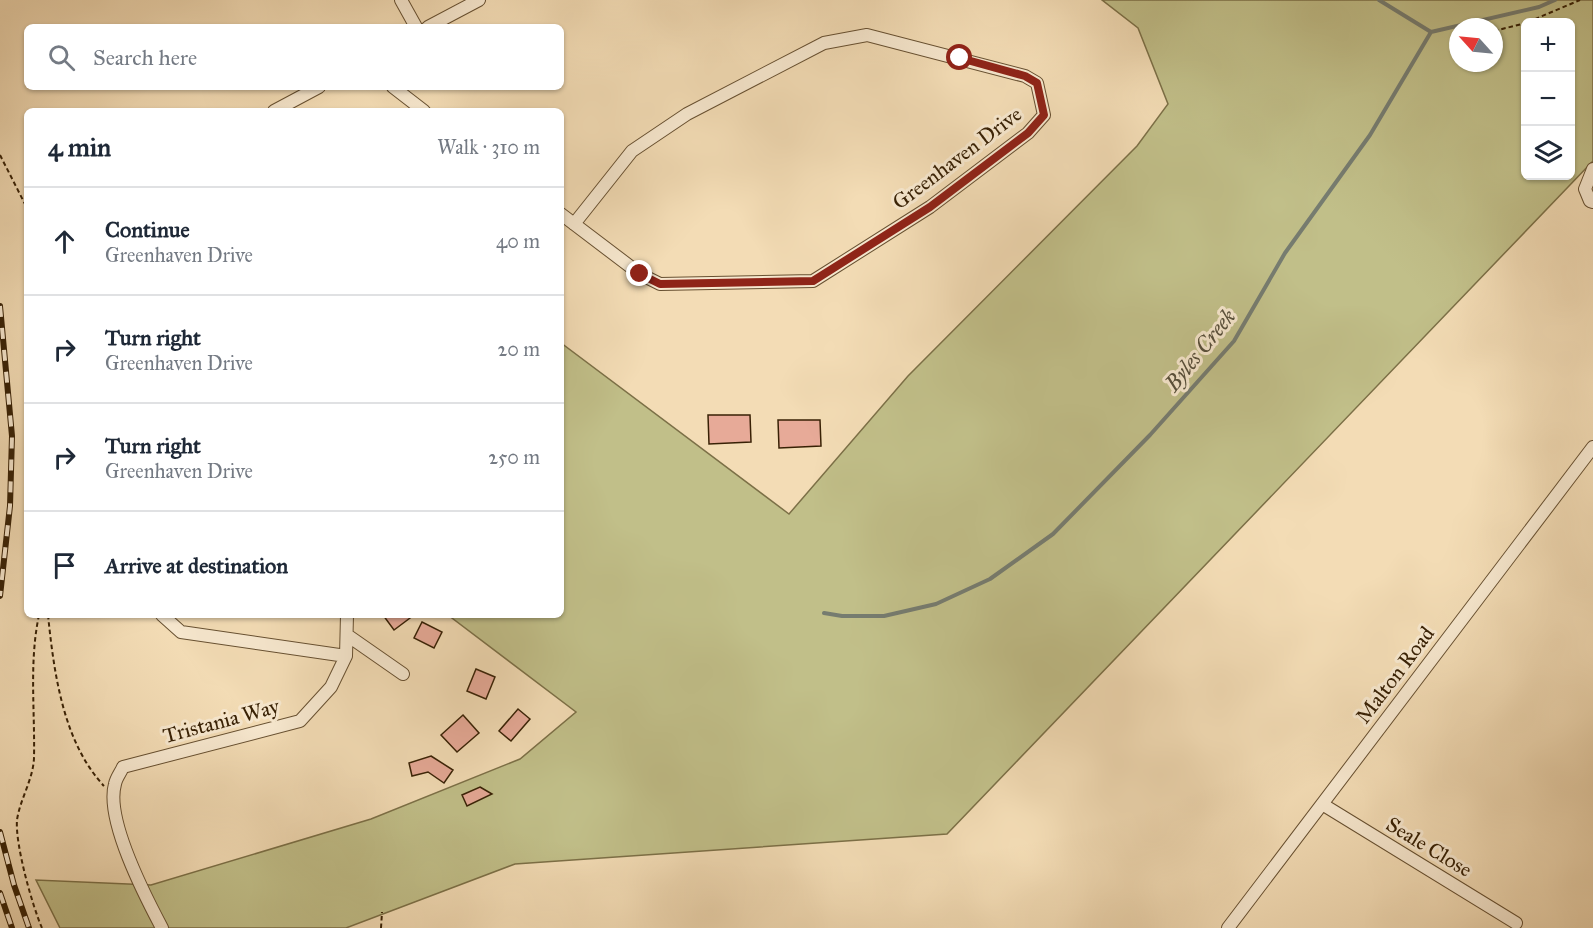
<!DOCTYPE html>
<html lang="en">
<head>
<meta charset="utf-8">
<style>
	:root { --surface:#fff; --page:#f6f6f7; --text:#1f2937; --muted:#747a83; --line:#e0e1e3 }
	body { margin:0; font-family:"IM FELL Great Primer",serif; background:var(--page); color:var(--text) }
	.controls { position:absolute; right:18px; top:18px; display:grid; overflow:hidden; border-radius:9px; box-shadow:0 2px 4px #0004 }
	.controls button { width:54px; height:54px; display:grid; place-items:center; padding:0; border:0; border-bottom:2px solid var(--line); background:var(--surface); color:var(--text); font:30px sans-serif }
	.compass { position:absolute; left:1449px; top:18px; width:54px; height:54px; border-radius:50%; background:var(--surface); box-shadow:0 2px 4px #0004; rotate:297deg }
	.stop { position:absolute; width:18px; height:18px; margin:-14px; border:4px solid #8f2418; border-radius:50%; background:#fff }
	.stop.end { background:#8f2418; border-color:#fff; box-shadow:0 2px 6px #0008 }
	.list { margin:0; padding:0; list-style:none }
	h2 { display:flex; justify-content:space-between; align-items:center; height:78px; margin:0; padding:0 24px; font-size:26px }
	h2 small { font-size:20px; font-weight:400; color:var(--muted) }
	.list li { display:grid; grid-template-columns:39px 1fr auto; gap:18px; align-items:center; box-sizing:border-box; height:108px; padding:0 24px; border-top:2px solid var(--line) }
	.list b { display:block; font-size:22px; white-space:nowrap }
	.list p { margin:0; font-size:20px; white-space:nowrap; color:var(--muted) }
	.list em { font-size:20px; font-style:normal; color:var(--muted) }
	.icon { flex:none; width:33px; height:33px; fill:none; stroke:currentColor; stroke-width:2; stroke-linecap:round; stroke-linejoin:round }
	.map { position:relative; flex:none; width:1593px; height:928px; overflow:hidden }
	.search { position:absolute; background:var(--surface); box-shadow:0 2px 4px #0004; left:24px; top:24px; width:540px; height:66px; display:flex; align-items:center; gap:15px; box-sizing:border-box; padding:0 21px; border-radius:9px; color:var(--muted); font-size:22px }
	.panel { position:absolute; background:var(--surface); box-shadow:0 2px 4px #0004; left:24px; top:108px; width:540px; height:510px; border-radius:9px }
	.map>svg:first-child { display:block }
	.green { fill:#c1bf89; stroke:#7c7047; stroke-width:1.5; fill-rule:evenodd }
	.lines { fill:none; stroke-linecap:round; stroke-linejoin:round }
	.stream { stroke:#767c70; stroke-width:4 }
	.building { fill:#e7aa98; stroke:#382105; stroke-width:1.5 }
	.street-casing { stroke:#675031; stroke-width:14 }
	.path { stroke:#382105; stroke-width:2; stroke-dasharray:4.5 3; stroke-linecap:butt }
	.street { stroke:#f7e8cf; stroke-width:12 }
	.rail-casing { stroke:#382105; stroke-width:6 }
	.rail { stroke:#f7e8cf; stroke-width:4; stroke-dasharray:11; stroke-linecap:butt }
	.route { stroke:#8f2418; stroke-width:8 }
	.labels { text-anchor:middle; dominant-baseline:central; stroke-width:6; stroke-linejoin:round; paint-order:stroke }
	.street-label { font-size:21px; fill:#382105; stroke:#f7e8cf }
	.water-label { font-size:22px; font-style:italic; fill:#574f3b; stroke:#f7e8cf }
</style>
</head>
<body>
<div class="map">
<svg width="1593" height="928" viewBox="0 0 1593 928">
	<rect width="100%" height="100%" fill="#f3dcb5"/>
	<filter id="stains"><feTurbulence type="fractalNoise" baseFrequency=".00333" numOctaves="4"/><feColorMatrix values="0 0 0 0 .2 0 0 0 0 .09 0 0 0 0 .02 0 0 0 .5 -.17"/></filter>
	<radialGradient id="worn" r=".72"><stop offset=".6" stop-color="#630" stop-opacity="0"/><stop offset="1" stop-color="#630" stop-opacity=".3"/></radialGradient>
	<path class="green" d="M1102,0H1593V161L947,834L515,864L346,928H60L36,880L151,885L371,819L520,759L576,712L448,615H561V343L789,514L908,376L1137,146L1168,104L1138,28ZM1526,22H1570V176H1526ZM1458,27H1494V63H1458Z"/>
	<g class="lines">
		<path class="stream" d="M1379,0L1431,32
			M824,613L842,616H884L936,604L990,579L1053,534L1150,435L1234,341L1285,253L1370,135L1431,32L1539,7L1555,0"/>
	</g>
	<path class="building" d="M708,415H750L751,442L709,444Z
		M778,420H820L821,446L779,448Z
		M383,615H414L394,630Z
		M422,622L442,632L434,648L414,638Z
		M476,669L495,677L486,699L467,691Z
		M518,709L530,719L511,741L499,731Z
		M463,715L479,733L457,752L441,735Z
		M431,756L453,770L444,783L428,772L412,776L409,763Z
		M480,787L492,794L467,806L462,795Z"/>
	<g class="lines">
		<g class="street-casing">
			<path id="street" d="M401,0L416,27
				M428,27L479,0
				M393,87L424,111
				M274,111L319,87
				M1593,169L1585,189L1590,201L1593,202
				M561,214L640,274L660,284L813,281L930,207L1028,133L1044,115L1037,83L1025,76L867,35L824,43L687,114L632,151L574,224
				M162,615L181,632L346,656
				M347,635L403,674
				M1322,804L1516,923
				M162,928C145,896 105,819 115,784C116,778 121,772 123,767L300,721L331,687L346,656L347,615
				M1228,928L1593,447"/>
		</g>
		<path class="path" d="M1528,22L1580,0
			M1494,31L1526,23
			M1454,40L1458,39
			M0,155L27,208
			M39,615C29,662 35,710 34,758C33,780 20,799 17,820C15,844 32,905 42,928
			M48,615C54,673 63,742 104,786
			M381,928L382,912"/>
		<use href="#street" class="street"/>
		<g class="rail-casing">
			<path id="rail" d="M0,306L12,436L10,506L0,596
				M0,832L14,885L29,928
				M0,893L12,928"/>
		</g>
		<use href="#rail" class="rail"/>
	</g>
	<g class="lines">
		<path class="route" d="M640,274L660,284L813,281L930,207L1028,133L1044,115L1037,83L1025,76L960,58"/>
	</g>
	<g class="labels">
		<g class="street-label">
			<text transform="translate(957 158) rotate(-37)">Greenhaven Drive</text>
			<text transform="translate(1395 675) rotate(-53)">Malton Road</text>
			<text transform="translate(221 721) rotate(-15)">Tristania Way</text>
			<text transform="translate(1429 847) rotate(31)">Seale Close</text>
		</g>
		<g class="water-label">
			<text transform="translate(1200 350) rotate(-51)">Byles Creek</text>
		</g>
	</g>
	<rect width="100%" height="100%" filter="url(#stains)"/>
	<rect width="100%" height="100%" fill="url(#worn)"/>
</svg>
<div class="controls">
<button>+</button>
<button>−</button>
<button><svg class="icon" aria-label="layers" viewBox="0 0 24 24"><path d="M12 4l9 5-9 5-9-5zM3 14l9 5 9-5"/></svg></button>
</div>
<svg class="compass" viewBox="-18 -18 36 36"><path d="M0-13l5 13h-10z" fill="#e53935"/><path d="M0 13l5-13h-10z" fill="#747a83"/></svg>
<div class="stop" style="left:960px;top:58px"></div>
<div class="stop end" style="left:640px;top:274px"></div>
<div class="search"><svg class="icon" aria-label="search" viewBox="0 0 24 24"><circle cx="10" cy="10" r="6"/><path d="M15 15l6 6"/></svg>Search here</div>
<section class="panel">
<h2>4 min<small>Walk · 310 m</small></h2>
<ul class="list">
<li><svg class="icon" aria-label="ahead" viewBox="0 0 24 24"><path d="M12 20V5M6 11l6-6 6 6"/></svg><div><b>Continue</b><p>Greenhaven Drive</p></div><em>40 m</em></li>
<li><svg class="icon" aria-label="right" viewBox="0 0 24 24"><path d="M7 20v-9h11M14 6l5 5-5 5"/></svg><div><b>Turn right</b><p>Greenhaven Drive</p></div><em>20 m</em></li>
<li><svg class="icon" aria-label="right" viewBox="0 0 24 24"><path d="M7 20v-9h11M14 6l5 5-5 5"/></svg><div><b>Turn right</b><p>Greenhaven Drive</p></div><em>250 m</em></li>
<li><svg class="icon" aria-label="arrive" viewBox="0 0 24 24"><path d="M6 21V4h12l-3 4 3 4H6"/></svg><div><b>Arrive at destination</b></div></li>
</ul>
</section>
</div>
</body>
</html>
